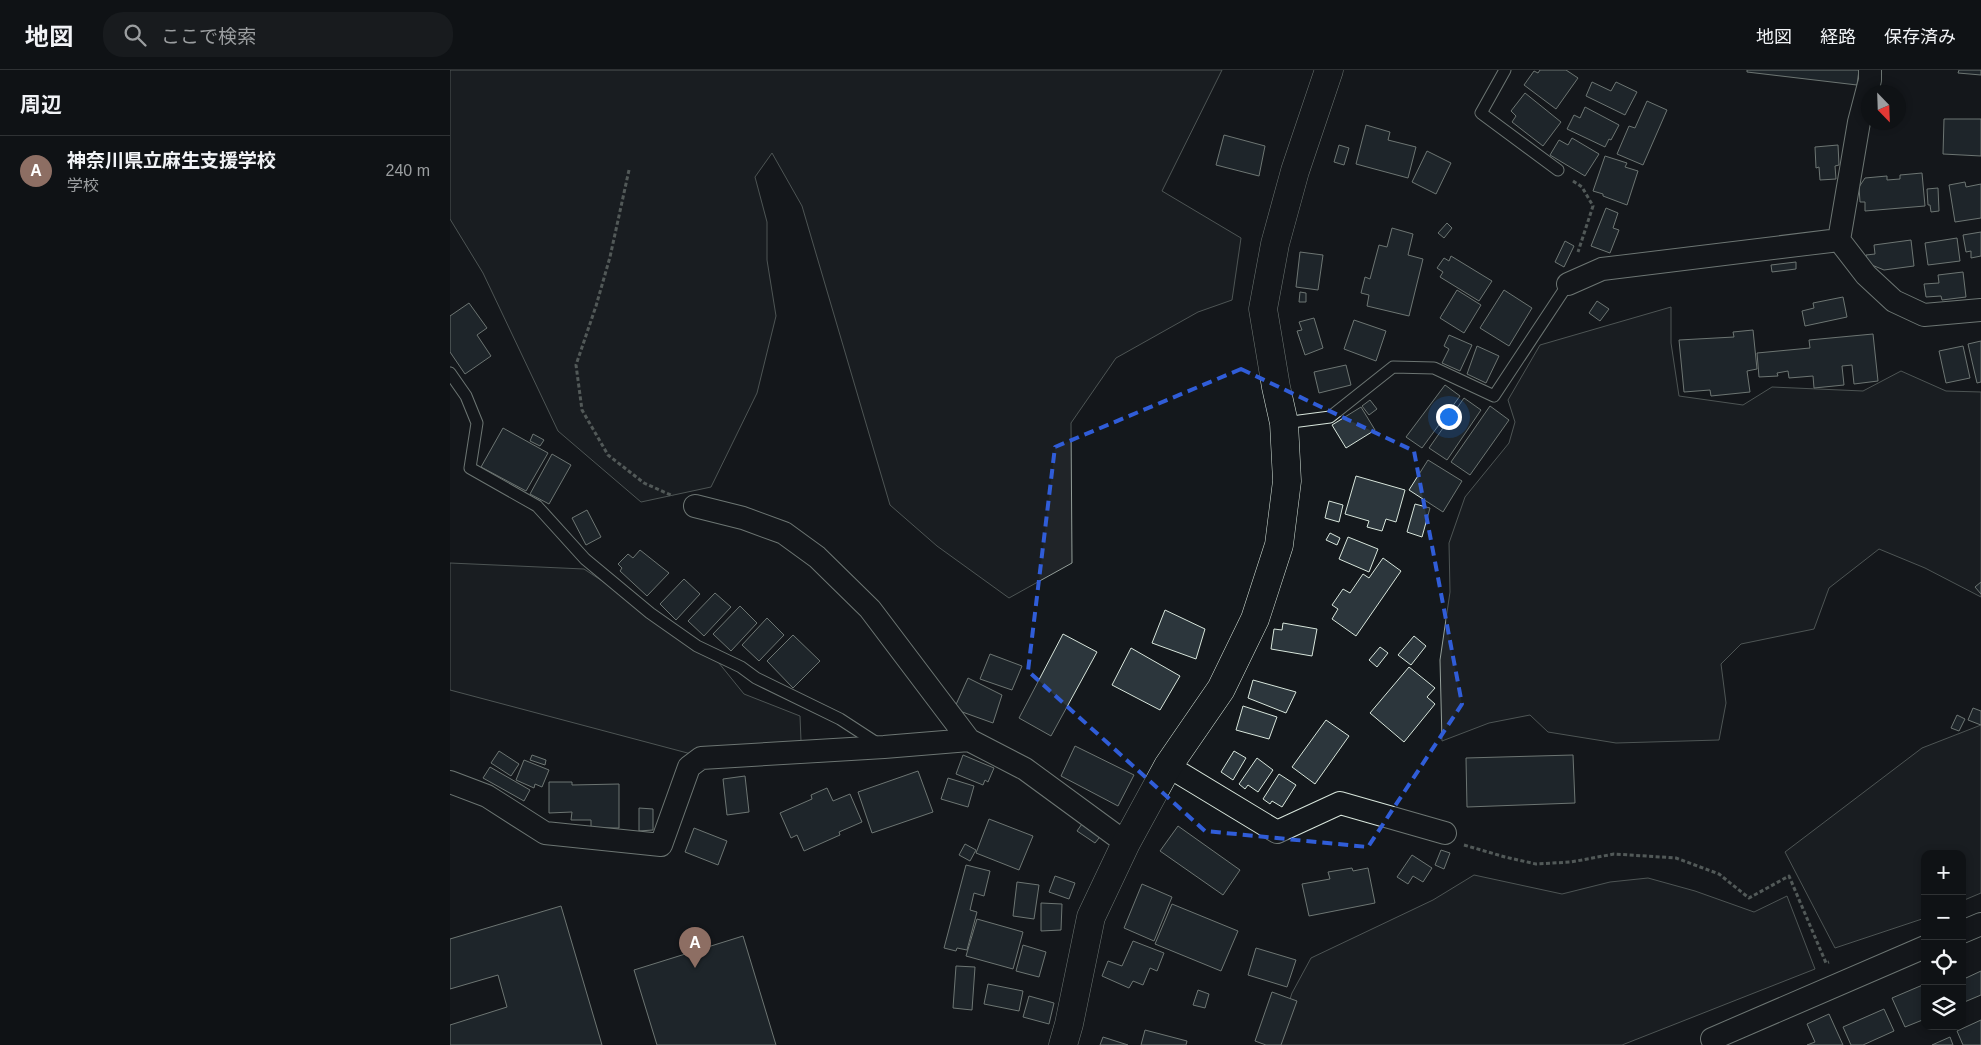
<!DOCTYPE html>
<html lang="ja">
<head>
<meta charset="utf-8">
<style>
	:root { --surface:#0f1215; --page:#181b1e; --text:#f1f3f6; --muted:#9b9ea0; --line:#2f3234; --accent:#ffb74d }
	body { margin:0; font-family:Helvetica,"Noto Sans JP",sans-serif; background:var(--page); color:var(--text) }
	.controls { position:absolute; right:15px; bottom:15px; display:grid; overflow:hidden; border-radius:10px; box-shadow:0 2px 8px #0003 }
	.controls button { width:45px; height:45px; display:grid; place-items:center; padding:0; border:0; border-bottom:1px solid var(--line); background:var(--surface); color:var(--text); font:25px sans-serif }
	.compass { position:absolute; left:1411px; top:15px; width:45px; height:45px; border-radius:50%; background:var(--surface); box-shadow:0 2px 8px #0003; rotate:157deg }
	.you { position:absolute; left:998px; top:346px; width:18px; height:18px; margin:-12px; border:4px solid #fff; border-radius:50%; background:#1a73e8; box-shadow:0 0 0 8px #1a73e833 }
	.badge { display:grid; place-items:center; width:32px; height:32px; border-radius:50%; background:var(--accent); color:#fff; font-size:16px; font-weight:700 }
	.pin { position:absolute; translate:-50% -41px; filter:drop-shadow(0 1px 2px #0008) }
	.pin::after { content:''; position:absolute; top:26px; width:18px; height:15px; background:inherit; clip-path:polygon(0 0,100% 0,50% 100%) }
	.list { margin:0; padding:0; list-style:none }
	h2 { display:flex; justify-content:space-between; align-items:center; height:65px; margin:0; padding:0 20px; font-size:21px }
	h2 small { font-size:16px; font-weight:400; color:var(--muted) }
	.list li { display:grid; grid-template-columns:32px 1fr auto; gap:15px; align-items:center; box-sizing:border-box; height:70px; padding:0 20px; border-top:1px solid var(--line) }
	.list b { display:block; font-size:19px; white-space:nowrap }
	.list p { margin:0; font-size:16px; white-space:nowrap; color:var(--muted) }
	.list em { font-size:16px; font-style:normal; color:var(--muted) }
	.icon { flex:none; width:28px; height:28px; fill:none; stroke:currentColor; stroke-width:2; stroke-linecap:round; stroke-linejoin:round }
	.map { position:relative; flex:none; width:1531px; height:975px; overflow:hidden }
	header { display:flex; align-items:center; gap:30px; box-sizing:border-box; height:70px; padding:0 25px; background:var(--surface); border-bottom:1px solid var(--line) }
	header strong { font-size:24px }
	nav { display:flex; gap:28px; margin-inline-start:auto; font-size:18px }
	.search { width:350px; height:45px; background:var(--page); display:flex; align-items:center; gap:12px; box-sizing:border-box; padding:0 18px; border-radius:20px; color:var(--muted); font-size:19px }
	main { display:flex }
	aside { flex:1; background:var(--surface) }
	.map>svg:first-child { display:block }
	.green { fill:#202428; stroke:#939e99 }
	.building { fill:#2c363c; stroke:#d8e6dc }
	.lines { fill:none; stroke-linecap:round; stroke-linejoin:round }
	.lane-casing { stroke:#d8e6dc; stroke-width:13 }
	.street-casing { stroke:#d8e6dc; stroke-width:24 }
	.secondary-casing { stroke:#d8e6dc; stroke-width:29 }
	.path { stroke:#9da8a2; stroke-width:3; stroke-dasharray:4 2.5; stroke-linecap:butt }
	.lane { stroke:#14181c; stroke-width:11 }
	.street { stroke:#14181c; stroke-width:22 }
	.secondary { stroke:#14181c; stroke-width:28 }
	.marked { fill:none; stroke:#305dd8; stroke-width:4; stroke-dasharray:10 6; stroke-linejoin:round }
</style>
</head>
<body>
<header>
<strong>地図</strong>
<div class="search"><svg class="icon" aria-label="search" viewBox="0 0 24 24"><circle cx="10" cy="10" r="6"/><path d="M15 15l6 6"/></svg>ここで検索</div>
<nav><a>地図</a><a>経路</a><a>保存済み</a></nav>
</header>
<main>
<aside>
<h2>周辺<small></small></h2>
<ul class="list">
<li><span class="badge" style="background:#8d6e63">A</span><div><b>神奈川県立麻生支援学校</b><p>学校</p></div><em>240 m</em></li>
</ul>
</aside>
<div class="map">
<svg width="1531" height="975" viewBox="0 0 1531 975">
	<rect width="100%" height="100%" fill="#14181c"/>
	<path class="green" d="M0,0H772L712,121L791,168L782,230L748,242L666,288L621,353L622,493L559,528L487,476L440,435L352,136L322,83L305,107L317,152V190L326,246L307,323L261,417L191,432L108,361L33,203L0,149Z
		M1221,237V273L1229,326L1293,335L1322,317L1413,321L1451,301L1496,321L1531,322V527L1475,498L1429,479L1379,518L1364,559L1291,574L1271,594L1276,633L1269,670L1166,673L1098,662L1080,645L1039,653L992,671L990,590L1000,522L999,473L1015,427L1059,373L1065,352L1058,330L1090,275Z
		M0,493L134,499L260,582L294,624L350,646L351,671L245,685L0,620Z
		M1531,655V823L1512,831V784H1475V848L1385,878L1335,782L1472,678Z
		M1024,805L1112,824L1160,812L1198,808L1245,821L1304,842L1337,826L1365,899L1172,975H825L842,923L861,888L983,830Z"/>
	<path class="building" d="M1090,0H1116L1128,8L1106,39L1074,15L1084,1L1088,3Z
		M1297,0H1409L1407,15L1297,2Z
		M1509,0H1531V5L1508,3Z
		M1142,12L1161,21L1166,12L1187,22L1175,45L1136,26Z
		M1075,23L1111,52L1093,76L1062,52L1066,46L1061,41Z
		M1197,31L1217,40L1193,95L1167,84L1179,56L1185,58Z
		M1135,37L1169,55L1161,70L1159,69L1155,77L1117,59L1124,45L1130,48Z
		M1494,49H1531V86L1493,84Z
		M916,55L940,62L938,70L966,77L958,108L906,94Z
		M774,65L815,76L809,106L766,95Z
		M1122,68L1149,84L1135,106L1100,85L1109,70L1118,75Z
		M889,75L899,78L894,95L884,92Z
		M1388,75L1389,95L1385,96L1386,109L1370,110L1369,97L1366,98L1365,77Z
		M977,81L1001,93L986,124L962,112Z
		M1155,86L1177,93L1175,97L1188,101L1177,135L1153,126V124L1143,121Z
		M1472,103L1475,136L1415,141V132H1410L1409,117L1415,108L1437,106V110L1450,109V105Z
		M1515,112L1516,117L1531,114V148L1505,152L1499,115Z
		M1488,118L1489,141L1481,142L1480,135H1478L1477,119Z
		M1156,138L1168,143L1163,158L1169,160L1160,183L1141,176Z
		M997,153L1002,158L994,168L988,163Z
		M942,158L963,164L958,185L973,189L959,246L917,236L919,225L911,223L915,207L920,209L929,175L937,177Z
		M1531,162V186L1521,188V181L1516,182L1513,165Z
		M1507,168L1510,191L1478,195L1475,173Z
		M1461,170L1464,196L1434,200L1417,193L1416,185L1425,184L1424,175Z
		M1115,171L1124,176L1114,197L1105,192Z
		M850,182L873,185L868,220L846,217Z
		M1001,186L1042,211L1029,231L990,207L993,202L987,198L994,188L999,191Z
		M1346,192V199L1322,202L1321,195Z
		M1513,202L1516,227L1492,230L1491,226L1476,227L1474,214L1489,213L1488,205Z
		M1007,220L1031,235L1014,263L990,248Z
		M1054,220L1082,238L1059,276L1030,258Z
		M850,222L856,223V232H849Z
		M1393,227L1397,247L1355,256L1352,241L1364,238L1363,233Z
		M1147,231L1159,239L1150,251L1139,243Z
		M19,233L37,258L27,265L41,286L15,304L0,282V246Z
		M864,248L873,278L855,285L847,261L852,260L849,252Z
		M904,250L936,261L926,291L894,279Z
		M1303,260L1307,299L1297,301L1300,322L1261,326L1260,320L1234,322L1229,270L1284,267L1283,262Z
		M1423,264L1428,311L1404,314L1402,295L1392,296L1394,315L1364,318L1363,306L1339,308L1338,301L1327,303L1328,306L1309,307L1307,283L1360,278L1359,270Z
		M999,265L1022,275L1010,301L992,293L999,279L994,276Z
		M1531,271V312L1527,313L1518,274Z
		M1027,276L1049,286L1036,313L1017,304Z
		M1513,276L1520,308L1496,313L1489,281Z
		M896,295L901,315L869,323L864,302Z
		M995,315L1010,326L972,378L956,367Z
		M1014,328L1031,340L997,390L979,378Z
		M920,330L927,339L919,345L912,336Z
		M1040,336L1059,350L1020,405L1001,392Z
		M911,337L925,360L896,378L882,355Z
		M53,358L98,383L76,421L31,397Z
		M83,364L94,370L90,376L80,371Z
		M102,384L121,395L99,434L80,424Z
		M978,390L1012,411L993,442L959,420Z
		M906,406L955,420L946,452L936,449L932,461L917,457L919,451L895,444Z
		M879,431L893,435L889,452L875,448Z
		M965,434L980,438L972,467L957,462Z
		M137,440L151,467L136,475L122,448Z
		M880,463L890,468L887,475L876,470Z
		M898,467L928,479L919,502L889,489Z
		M190,480L219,503L197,526L170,501L172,498L168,494L178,484L183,488Z
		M933,488L951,501L906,566L882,549L888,539L882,535L893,519L900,523L913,504L919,508Z
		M234,509L250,524L226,550L210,534Z
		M1531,512V524L1525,517Z
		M265,523L281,537L254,566L238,551Z
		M290,536L307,553L281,581L263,564Z
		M715,540L755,559L746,589L702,573Z
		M317,548L334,565L309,591L292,575Z
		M833,553L867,559L862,586L821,579L824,559L832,560Z
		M613,564L647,582L601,666L569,648Z
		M343,565L370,591L343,618L317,591Z
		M964,566L976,576L961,595L948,585Z
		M930,577L938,583L927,597L919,590Z
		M681,578L730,606L710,640L662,615Z
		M540,584L572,596L562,620L530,609Z
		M959,597L985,618L977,627L985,634L954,672L920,643Z
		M518,608L552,625L543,653L504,639Z
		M803,610L846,622L836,643L798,628Z
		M793,636L827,647L819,669L786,660Z
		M1523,638L1531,641V655L1518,650Z
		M1507,645L1515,649L1509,661L1501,658Z
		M876,650L899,666L865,714L842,697Z
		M625,676L684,705L668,736L611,706Z
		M49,681L69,694L61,706L41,693Z
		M784,681L796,688L783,710L771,702Z
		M82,685L96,690L95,695L80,690Z
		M513,685L544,698L538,712L535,710L533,715L506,704Z
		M1123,685L1125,733L1017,737L1016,688Z
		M807,688L823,700L808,722L798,715L795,719L789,714Z
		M74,690L99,700L92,717L85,714L84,718L66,710Z
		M40,697L80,720L74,731L33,708Z
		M468,701L483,742L422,763L408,722Z
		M829,704L846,715L832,737L822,731L820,734L813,729Z
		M295,706L299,742L277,745L273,709Z
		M498,708L524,716L518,737L491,729Z
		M99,712H122V715L169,714V758H141V750H121L122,742L99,743Z
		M377,718L383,731L400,724L412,752L389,762L390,765L354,781L347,765L341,768L330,743L362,729L361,725Z
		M189,738L203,739V760L189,761Z
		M539,749L583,766L569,800L526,783Z
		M634,751L653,763L645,773L627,761Z
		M728,756L790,800L773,825L710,781Z
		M244,758L277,771L268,795L235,782Z
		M515,774L526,780L520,791L509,785Z
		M991,780L1000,783L994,799L985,795Z
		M962,785L982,798L973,812L963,806L958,814L947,807Z
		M516,795L540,801L534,826L524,823L520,840L527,842L517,880L507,878L506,881L494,878Z
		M902,798L903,801L918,798L925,833L859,846L852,814L880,809L878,802Z
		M605,806L625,813L619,829L599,822Z
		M567,812L589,815L584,849L563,846Z
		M692,814L722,827L704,871L674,858Z
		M591,833L612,834L611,860L591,861Z
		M722,834L788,861L771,901L705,874Z
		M111,836L152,975H0V955L57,937L48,905L0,919V869Z
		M527,849L573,862L563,899L516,886Z
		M293,866L326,975H207L184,900Z
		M683,871L714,883L707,901L700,898L693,915L683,911L679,918L652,906L658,891L672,896Z
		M573,875L596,882L589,907L566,901Z
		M806,878L846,890L837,917L798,905Z
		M506,896L525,897L522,940L503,938Z
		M1512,899L1516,908L1531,901V925L1512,933Z
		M538,914L573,921L569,941L534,934Z
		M1475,914V949L1455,957L1442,928Z
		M748,920L759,924L755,938L743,935Z
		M822,922L847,931L831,975H816L805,971Z
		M579,926L604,933L599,954L573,947Z
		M1434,939L1444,961L1413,975H1401L1393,957Z
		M1379,944L1393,975H1357L1365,972L1357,954Z
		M1531,950V975H1513L1507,961Z
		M695,960L737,971L736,975H691Z
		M653,967L678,975H650Z
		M1500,967L1503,975H1482Z"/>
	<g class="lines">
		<g class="lane-casing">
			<path id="lane" d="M1055,0L1031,43L1108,100
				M0,303L16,326L27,353L20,398L87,436L135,489L200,543L247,576L291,597L306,608L390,649L430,675
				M834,353L880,347L943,297L984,298L1044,326L1118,214"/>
		</g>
		<g class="street-casing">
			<path id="street" d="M1389,170L1409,52L1420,10V0
				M1118,214L1152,199L1389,170L1416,205L1444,231L1474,245L1531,240
				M245,436L293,448L334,463L367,487L420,539L519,670L575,699L676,773
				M718,696L827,762L890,733L995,763
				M0,712L37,726L95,763L211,775L239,697L251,688L434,677L519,670
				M1512,862L1531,854
				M1265,975L1262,969L1475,877"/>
		</g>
		<g class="secondary-casing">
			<path id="secondary" d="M613,975L619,954L641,847L676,773L718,696L771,619L805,549L829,475L837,411L834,353L826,317L813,239L825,174L845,101L879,0"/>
		</g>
		<path class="path" d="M179,100L160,187L146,236L126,295L132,340L158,385L194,413L223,426
			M1123,111L1132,117L1143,136L1128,182
			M1014,775L1055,787L1086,794L1121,792L1164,784L1226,788L1269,804L1299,828L1339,806L1376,893L1379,892"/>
		<use href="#lane" class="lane"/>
		<use href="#street" class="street"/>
		<use href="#secondary" class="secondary"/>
	</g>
	<path d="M0 0H1531V975H0ZM791,299L964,381L1012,634L918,777L755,761L578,601L605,377Z" fill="#14181c" fill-opacity=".55" fill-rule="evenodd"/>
	<path class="marked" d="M791,299L964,381L1012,634L918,777L755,761L578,601L605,377Z"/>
</svg>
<div class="controls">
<button>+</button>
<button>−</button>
<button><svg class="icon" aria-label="locate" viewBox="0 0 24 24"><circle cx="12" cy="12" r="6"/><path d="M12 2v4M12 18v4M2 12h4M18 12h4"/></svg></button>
<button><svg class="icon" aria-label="layers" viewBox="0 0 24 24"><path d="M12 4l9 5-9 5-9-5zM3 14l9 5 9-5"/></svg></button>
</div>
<svg class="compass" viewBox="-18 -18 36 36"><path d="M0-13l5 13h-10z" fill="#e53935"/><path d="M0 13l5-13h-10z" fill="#9b9ea0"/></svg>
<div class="you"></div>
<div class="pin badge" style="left:245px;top:898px;background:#8d6e63">A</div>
</div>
</main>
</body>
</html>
